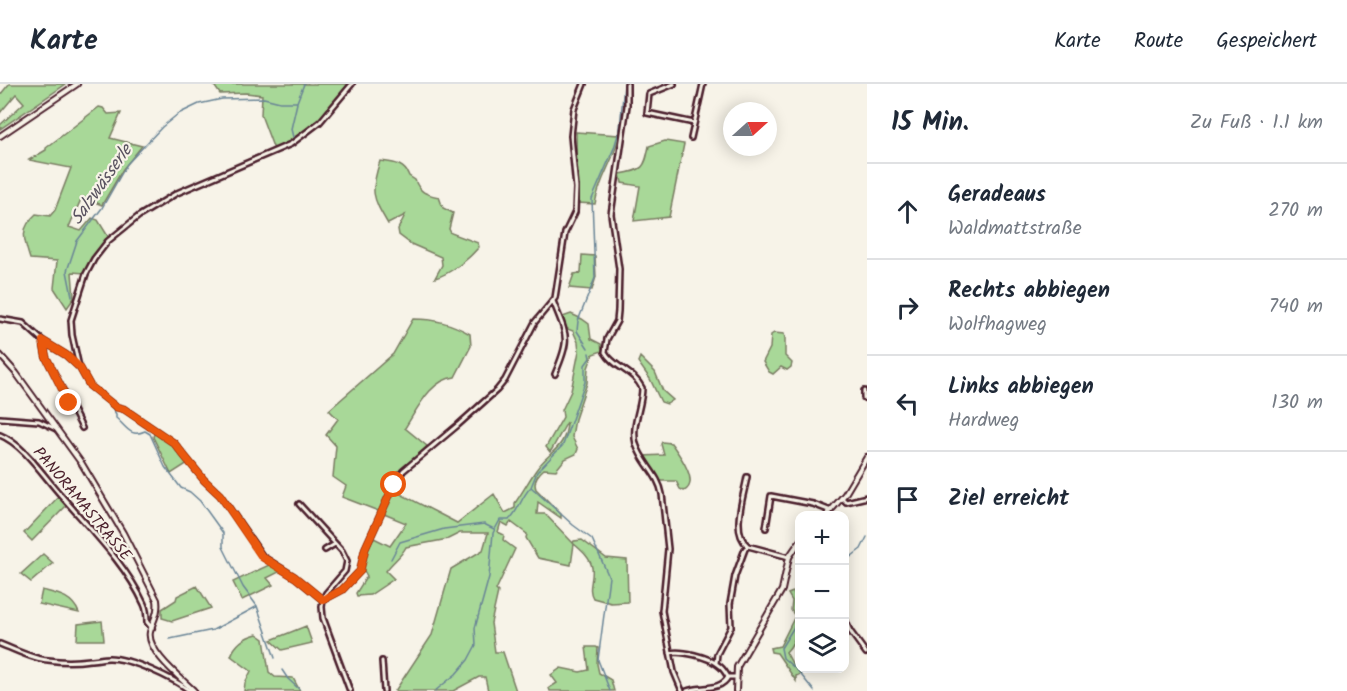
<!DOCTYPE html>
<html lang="de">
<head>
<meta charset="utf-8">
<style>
	:root { --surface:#fff; --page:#f6f6f7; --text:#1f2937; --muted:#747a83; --line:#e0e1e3 }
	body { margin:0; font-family:Kalam,sans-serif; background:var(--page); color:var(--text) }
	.controls { position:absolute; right:18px; bottom:18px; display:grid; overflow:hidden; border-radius:12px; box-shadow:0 3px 15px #0003 }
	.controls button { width:54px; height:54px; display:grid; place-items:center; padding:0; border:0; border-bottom:2px solid var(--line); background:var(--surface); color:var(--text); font:30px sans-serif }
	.compass { position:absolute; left:723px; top:18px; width:54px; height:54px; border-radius:50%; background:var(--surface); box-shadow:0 3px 15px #0003; rotate:69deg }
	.stop { position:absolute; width:18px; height:18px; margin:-14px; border:4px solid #ea580c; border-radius:50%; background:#fff }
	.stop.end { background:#ea580c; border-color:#fff; box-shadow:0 2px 6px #0008 }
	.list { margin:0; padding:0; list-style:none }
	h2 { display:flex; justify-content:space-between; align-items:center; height:78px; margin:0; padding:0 24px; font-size:26px }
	h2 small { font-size:20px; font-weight:400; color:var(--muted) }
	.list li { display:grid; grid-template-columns:39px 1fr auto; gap:18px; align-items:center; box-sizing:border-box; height:96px; padding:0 24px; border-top:2px solid var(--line) }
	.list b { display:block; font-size:22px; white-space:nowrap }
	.list p { margin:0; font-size:20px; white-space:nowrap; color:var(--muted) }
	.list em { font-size:20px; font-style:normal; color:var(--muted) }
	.icon { flex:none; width:33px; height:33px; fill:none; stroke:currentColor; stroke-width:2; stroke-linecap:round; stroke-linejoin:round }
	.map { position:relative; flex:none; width:867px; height:607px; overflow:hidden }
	header { display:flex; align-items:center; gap:36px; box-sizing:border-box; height:84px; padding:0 30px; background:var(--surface); border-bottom:2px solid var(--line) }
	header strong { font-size:28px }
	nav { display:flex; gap:33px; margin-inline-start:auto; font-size:21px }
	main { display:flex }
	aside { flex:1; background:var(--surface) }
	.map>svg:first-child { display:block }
	.green { fill:#a8d898; stroke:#797c62; stroke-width:1.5 }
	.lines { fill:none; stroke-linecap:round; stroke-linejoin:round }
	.stream { stroke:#698496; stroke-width:1.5 }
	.minor-casing { stroke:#4a1f2b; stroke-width:8 }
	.tertiary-casing { stroke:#4a1f2b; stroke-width:8 }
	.minor { stroke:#f7f3e8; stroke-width:3 }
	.tertiary { stroke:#f7f3e8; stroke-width:4 }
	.route { stroke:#ea580c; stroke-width:8 }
	.labels { text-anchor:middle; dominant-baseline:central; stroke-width:4.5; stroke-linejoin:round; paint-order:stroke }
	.street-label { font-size:16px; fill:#4a1f2b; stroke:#f7f3e8 }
	.water-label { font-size:18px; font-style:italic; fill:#595260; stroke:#f7f3e8 }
</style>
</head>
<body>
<header>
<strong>Karte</strong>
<nav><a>Karte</a><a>Route</a><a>Gespeichert</a></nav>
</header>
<main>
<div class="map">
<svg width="867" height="607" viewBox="0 0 867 607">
	<rect width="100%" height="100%" fill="#f7f3e8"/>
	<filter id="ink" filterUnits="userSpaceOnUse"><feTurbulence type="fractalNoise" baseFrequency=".0167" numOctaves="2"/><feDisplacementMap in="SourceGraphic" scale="12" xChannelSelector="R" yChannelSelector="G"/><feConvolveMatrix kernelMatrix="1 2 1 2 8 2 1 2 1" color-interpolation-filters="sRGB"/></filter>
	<g filter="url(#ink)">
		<path class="green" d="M9,0H66L0,45V41L24,19L16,10L0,29V11Z
			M213,0H350C334,21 303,59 276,65L273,63L261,31L262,11L246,9L220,10Z
			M99,23L103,24L108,30L121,29L110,54L142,62L123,85L102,121L82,113L69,143L81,147L92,134L98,136L109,154L98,167L85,189L72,188L74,214L67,224L54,204L57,177L30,175C24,156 19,145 36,130L50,132L55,126L71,84L29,76L46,66V64Z
			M576,48L619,51C616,74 599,94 595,120L577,119Z
			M665,57L684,60L669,133L634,137L640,102L622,99L620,90C643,86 645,85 649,62Z
			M380,77C393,79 404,79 409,92L415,96C420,109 426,110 439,113L443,124L453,129L449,145L451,149L478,159L479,163C469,175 450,190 435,194L442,181L441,173L411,160L399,151L398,145L405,131L388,140C372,113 370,108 380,77Z
			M582,171L595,172L596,193L592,206L569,204L574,190L581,189Z
			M571,230L582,235L589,240L591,255L601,260L602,267L593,270L588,284L587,299L575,335L572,353L578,365L576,370L565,375L556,386L544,385C538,390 533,397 536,405L561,430V434L538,418L537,430H545L573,459L574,457L582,456L606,474L627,476L628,518L611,519L593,514C587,505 594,494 592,484C591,474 581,466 574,460L571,481L538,474L526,454L527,450L511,438L508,442L501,438L498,448L504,451L503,456L515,465L496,506L498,508L491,539L495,568H503L516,607H488L485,593H479L453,607H395L432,551L451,485L483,466L488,449H460L448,455L406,463C401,473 392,478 386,487L394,495L370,511L357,512L356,509L367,492L363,485L367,467L374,454L390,462L406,439L384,430L393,406L457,439L494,410L505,429L515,424V419C523,408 529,396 536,386C549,367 566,365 567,338L552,365L550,368L546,363L563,333L562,326L571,307L579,267L578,258L573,247L565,244L560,234Z
			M413,235C435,235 451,239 470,250L471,262L455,293C430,296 418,324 405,344L427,362L403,387L391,403L381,428L342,413L346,402L333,393L336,362L326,351L338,335L329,326L393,270Z
			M774,249L784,250L785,254V272L792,279L791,283L787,286L781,283L773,290L769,288L763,278L770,264L771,251Z
			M640,273L655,288L663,307L673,316L667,320L661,318L650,295L638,278Z
			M155,347L178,365L188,379L171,390L153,353Z
			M662,358L671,359C678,369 701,399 684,407L680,405L676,397H660L643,372L664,371L661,360Z
			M59,412L67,421L32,457L24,449Z
			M43,470L53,479L31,498L21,490Z
			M271,480L281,487L267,494L273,501L242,516L233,498Z
			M197,502L211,524L172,537L162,534V525L176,516L177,512Z
			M42,506C58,510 72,512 79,529L39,520Z
			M793,508C795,511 797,513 799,516C804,529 796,559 786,568L793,581L809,586L796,592V597L777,569L771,568L770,564L780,562L795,532L791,526L792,517L788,510Z
			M102,537L104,556H77L78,540Z
			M306,542L312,559L282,566L271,556Z
			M257,550L264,555L269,588L275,593L293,594L300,607H244L245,599L251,587L231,572C235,560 245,553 257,550Z
			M586,563H596L598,564L597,580L599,589L611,596L614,607H550L549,604L557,599L551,591L561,584L580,588L589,586Z"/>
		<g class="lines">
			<path class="stream" d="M293,53L291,45L297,19
				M72,212L67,187L77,157L102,124L127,80L162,43L178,30L199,20L222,15L264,14L280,18H297L304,0
				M588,264L577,247L578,237L595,194L592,115L614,64L620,44L624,0
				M589,269L590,274L585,281V298L563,361L537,388L531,403L573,441L592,455L609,493L598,576L610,607
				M109,319L116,330V334C127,343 130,354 145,347L150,350L165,383L181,404L190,408L200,417L223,449V463L243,503L257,522L275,574
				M391,475L400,458L444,445L484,440L494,445
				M844,478L861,465L867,453
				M800,533L781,564L783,574L798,587L814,607
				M170,555L213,546L256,523
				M282,586L288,595L299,605
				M435,607L456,590L468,576L476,561L475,544L489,493L493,449L500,436H509C519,426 521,414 530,404"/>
			<g class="minor-casing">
				<path id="minor" d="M627,0V22L611,130L619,185L618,227L617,237L607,255L605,268C614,284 634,287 642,304C642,323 631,341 636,360C642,379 659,391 662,410L668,465L662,527L674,588L682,607
					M674,0L649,10L647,29L694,39
					M691,54L703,0
					M553,217C567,253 571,253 555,290
					M0,235L23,239L43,257L66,271L80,284L90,302L116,323L124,325L174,359L204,396L220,411L263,473L295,493L323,516
					M43,257L46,273L82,344
					M79,283L72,251L71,236L86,190L94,175L108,157L139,132L177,109L291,60L320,38L352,0
					M864,307V314L867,315
					M0,334L39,337L56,345
					M0,351C23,360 43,391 59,409C88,443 126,480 144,520C147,526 147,532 147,538L152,544
					M747,393C744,412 730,448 748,462
					M842,414L846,418L867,413
					M299,420L342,467L347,477L345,487L326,509L324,514
					M766,444L771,412L813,420L831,427
					M325,466L335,460
					M323,516L342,506L360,487L365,465L394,401L403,387L458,341L497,306L505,296L535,238L555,214L565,149L575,128L576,104L571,52L574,25L584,0
					M323,516L322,523L323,534L350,607
					M844,533L850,547L866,569
					M0,560C16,566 32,575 48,576C62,578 76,578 90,576C96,576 103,574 109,574C130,574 173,594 190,607L193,606
					M670,569C681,566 709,573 718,581C723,584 725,588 728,593H736
					M382,577L384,607
					M716,579L717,570L731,543L730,520L735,492L745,465L748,462L789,473
					M687,607C701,602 721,607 728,593"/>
			</g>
			<g class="tertiary-casing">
				<path id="tertiary" d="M0,52L77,0
					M0,271L16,289L82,380L123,449L157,516C159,529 153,536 150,548C146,567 182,595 194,607
					M826,432L845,410L867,373
					M736,607L737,583L782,506L789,473L800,457"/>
			</g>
			<use href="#minor" class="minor"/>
			<use href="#tertiary" class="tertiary"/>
		</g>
	</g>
	<g class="lines" filter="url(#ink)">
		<path class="route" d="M69,319L46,273L43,257L66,271L80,284L90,302L116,323L124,325L174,359L204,396L220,411L262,473L295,493L323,516L342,506L360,487L365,465L394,401"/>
	</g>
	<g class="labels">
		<g class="street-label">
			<text transform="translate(82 420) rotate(50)">PANORAMASTRASSE</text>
		</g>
		<g class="water-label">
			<text transform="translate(102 101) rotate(-55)">Salzwässerle</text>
		</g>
	</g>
</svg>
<div class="controls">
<button>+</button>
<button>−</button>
<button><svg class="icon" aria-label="layers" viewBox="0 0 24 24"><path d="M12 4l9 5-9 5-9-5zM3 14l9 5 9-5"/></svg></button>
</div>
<svg class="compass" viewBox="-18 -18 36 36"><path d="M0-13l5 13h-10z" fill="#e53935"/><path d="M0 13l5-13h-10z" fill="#747a83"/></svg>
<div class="stop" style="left:394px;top:401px"></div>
<div class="stop end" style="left:69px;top:319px"></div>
</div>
<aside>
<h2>15 Min.<small>Zu Fuß · 1.1 km</small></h2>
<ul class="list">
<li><svg class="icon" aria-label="ahead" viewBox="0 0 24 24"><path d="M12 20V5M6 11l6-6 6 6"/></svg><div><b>Geradeaus</b><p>Waldmattstraße</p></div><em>270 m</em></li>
<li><svg class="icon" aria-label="right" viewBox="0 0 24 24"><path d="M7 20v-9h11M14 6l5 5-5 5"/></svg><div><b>Rechts abbiegen</b><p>Wolfhagweg</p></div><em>740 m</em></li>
<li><svg class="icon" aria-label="left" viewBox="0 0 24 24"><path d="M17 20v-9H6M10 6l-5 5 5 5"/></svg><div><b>Links abbiegen</b><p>Hardweg</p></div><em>130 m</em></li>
<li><svg class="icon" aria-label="arrive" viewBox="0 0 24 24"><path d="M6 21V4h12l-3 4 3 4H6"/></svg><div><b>Ziel erreicht</b></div></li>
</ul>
</aside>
</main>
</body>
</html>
